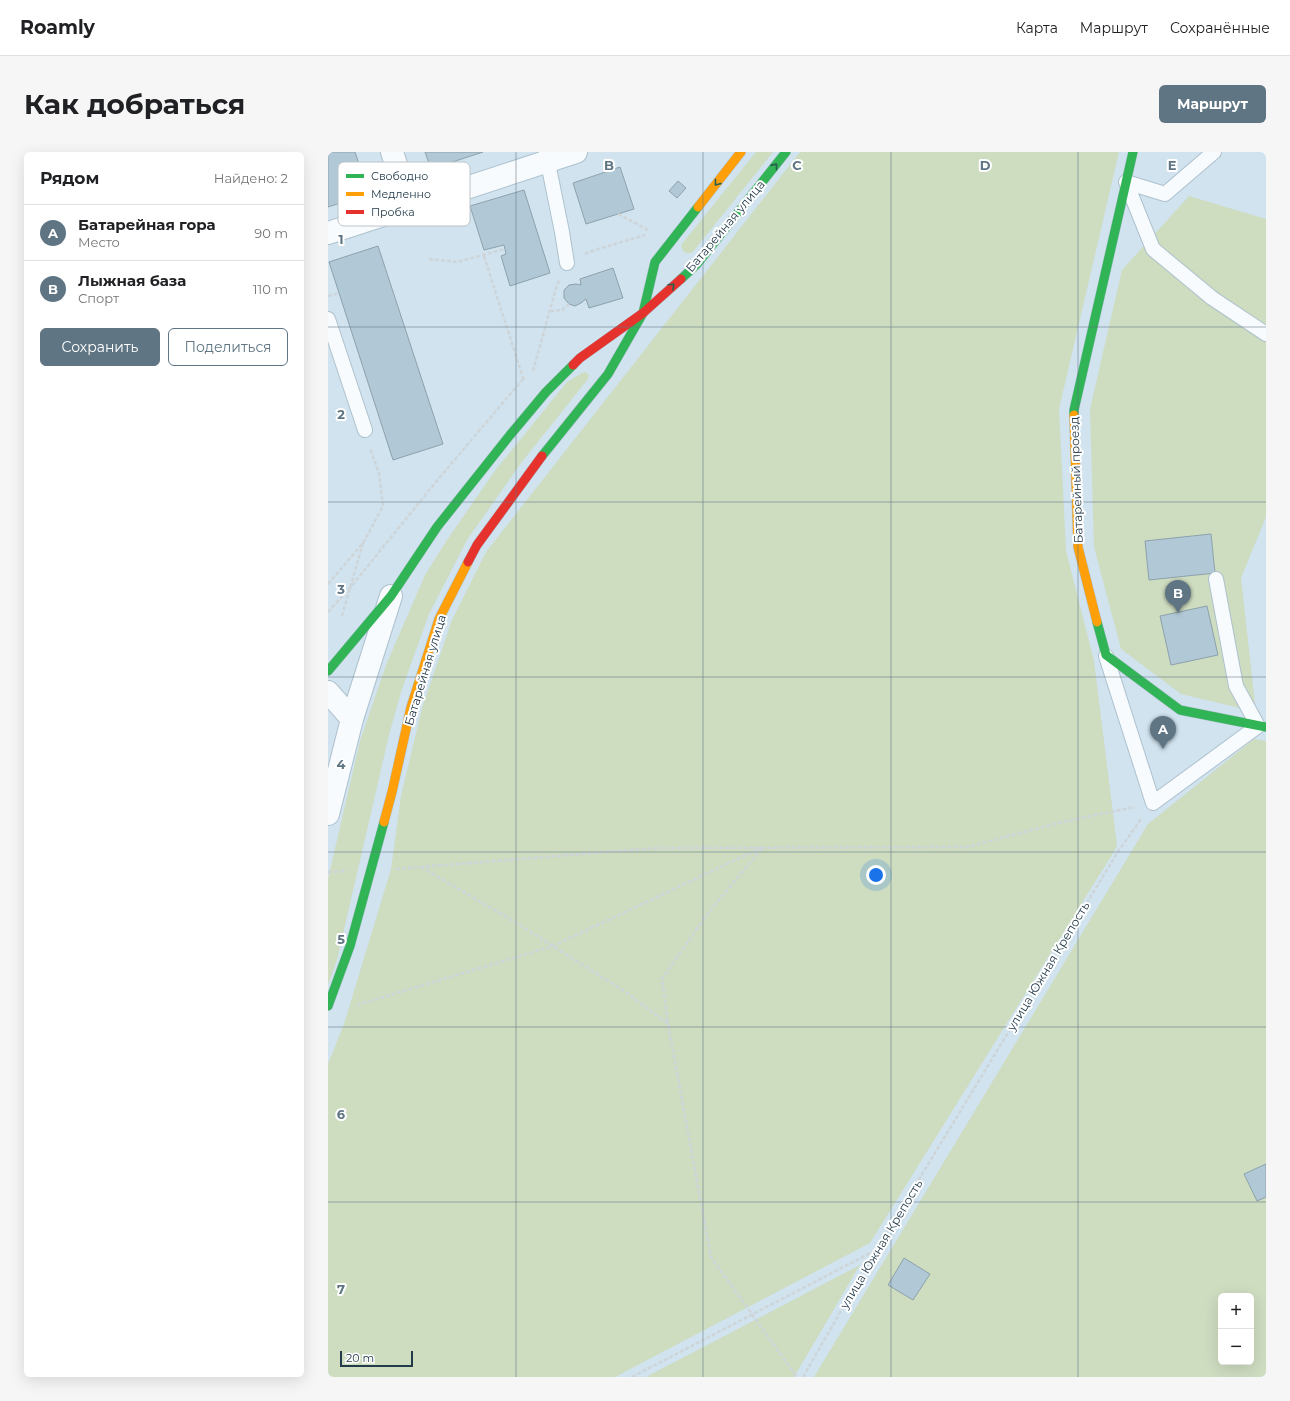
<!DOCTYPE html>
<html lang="ru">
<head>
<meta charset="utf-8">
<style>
	:root { --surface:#fff; --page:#f6f6f6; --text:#202124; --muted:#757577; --line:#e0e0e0; --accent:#5f7583 }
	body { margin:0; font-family:Montserrat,sans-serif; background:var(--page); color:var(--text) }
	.controls { position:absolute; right:12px; bottom:12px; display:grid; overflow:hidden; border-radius:6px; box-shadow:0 4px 16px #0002 }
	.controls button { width:36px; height:36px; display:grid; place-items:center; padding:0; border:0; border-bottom:1px solid var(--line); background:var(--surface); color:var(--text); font:20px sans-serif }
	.scale { position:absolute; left:12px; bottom:10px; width:73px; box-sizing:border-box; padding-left:4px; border:2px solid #223a49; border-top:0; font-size:11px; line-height:14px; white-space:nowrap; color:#223a49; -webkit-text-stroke:3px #fff; paint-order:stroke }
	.you { position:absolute; left:548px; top:723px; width:14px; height:14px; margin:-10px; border:3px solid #fff; border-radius:50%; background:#1a73e8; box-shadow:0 0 0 6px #1a73e833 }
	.badge { display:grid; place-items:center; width:26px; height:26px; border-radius:50%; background:var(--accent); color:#fff; font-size:13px; font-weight:700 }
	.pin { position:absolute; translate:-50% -33px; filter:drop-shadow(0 1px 2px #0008) }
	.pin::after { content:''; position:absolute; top:21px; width:14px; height:12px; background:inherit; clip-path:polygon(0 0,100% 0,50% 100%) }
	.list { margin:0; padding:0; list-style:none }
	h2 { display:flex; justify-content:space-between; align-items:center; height:52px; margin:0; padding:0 16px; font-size:17px }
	h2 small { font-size:13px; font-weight:400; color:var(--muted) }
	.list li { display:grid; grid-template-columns:26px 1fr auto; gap:12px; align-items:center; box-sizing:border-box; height:56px; padding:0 16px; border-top:1px solid var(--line) }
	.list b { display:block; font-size:15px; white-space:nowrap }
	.list p { margin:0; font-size:13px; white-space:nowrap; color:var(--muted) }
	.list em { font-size:13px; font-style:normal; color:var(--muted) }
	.actions { display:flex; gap:8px; padding:12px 16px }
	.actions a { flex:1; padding:9px 0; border:1px solid var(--accent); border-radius:6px; text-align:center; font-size:14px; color:var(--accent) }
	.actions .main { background:var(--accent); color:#fff }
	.map { position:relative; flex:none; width:938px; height:1225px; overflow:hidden; border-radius:6px }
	header { display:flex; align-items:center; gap:24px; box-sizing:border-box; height:56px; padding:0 20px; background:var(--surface); border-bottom:1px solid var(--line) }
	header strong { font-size:19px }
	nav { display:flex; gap:22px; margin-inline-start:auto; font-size:14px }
	.intro { display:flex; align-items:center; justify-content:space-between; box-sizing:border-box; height:96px; padding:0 24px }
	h1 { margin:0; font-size:28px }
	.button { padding:10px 18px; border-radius:6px; background:var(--accent); color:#fff; font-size:14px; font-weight:700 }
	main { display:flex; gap:24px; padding:0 24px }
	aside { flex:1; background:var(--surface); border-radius:6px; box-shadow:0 4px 16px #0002 }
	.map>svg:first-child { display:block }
	.green { fill:#cedcc0; fill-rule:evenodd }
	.building { fill:#b1c9d6; stroke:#8da1ac }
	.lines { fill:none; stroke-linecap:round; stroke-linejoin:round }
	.lane-casing { stroke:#adc1ce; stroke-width:16 }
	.street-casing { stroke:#adc1ce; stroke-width:24 }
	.fast-casing { stroke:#adc1ce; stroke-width:10 }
	.slow-casing { stroke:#adc1ce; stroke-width:10 }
	.jam-casing { stroke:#adc1ce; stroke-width:10 }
	.path { stroke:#ced5d9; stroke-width:2.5; stroke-dasharray:4 2; stroke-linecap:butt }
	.lane { stroke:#f8fbfd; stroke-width:14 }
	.street { stroke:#f8fbfd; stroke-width:22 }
	.fast { stroke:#30b455; stroke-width:9 }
	.slow { stroke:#ff9f0a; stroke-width:9 }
	.jam { stroke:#e5322d; stroke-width:9 }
	.oneway { stroke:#265f4d }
	.grid { fill:none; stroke:#5f7583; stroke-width:1; stroke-opacity:0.55 }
	.labels { text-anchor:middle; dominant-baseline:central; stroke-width:4; stroke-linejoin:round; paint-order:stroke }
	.street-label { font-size:12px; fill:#223a49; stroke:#fff }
	.key { fill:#fff; stroke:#bdc4c8; stroke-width:1 }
	.key-label { font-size:11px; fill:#223a49 }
	.grid-label { font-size:13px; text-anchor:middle; font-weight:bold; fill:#5f7583; stroke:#fff; stroke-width:4; stroke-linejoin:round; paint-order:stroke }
</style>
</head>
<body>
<header>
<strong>Roamly</strong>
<nav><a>Карта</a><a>Маршрут</a><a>Сохранённые</a></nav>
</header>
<div class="intro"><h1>Как добраться</h1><a class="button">Маршрут</a></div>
<main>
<aside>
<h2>Рядом<small>Найдено: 2</small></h2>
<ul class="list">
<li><span class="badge">A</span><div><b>Батарейная гора</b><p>Место</p></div><em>90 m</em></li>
<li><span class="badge">B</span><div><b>Лыжная база</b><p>Спорт</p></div><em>110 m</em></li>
</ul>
<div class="actions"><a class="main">Сохранить</a><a>Поделиться</a></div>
</aside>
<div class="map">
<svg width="938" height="1225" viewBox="0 0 938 1225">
	<rect width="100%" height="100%" fill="#d0e3ef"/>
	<path class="green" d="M428,0H445L364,101H358L355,99L353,93Z
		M472,0H791L731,257L738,399L766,509L789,693L787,698L542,1091L287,1225H0V912L16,872L63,717L73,644L94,556L124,468L158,400Z
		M861,44L938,67V365L913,426L928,560L853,542L793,497L766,395L762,257L794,118Z
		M258,220L261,223L260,227L193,311L139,388L101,462L74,537L61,583L9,808L0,833V727L32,589L58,513L97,423L119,388L166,320L239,230L254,221Z
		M926,587L938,589V1225H486L820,672ZM893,1144H923V1210H893Z
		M532,1113L466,1225H318Z"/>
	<path class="building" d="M0,0H27L41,42L0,55Z
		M97,0H155L103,17Z
		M292,15L306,57L258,72L245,31Z
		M350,29L358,36L349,46L341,39Z
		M196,38L222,121L182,134L173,104L178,102L176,93L156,98L142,54Z
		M50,94L115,292L65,308L1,110Z
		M285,116L295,146L261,156L258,147L253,151L247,154L241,152L236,146V138L241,133L248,132L253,133L252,127Z
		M883,382L887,421L821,428L817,389Z
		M879,454L890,503L843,513L832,464Z
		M938,1012V1045L929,1049L916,1022Z
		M576,1106L602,1122L585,1148L560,1133Z"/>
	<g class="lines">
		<g class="lane-casing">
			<path id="lane" d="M218,1L234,80L239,111
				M798,30L825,97L884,146L938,182
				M798,30L837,42L886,0
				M0,167L37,278
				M778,504L825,651L930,574L908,534L888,427"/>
		</g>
		<g class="street-casing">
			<path id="street" d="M64,0L81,53
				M0,81L248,0
				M0,540L24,567
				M0,662L24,567L63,444"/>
		</g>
		<g class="fast-casing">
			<path id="fast" d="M353,127L369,112L458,0
				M746,263V258L805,0
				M214,304L280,222L315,161L327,110L370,55
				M769,470L778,503L852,558L938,575
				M0,519L63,444L109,375L182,283L218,240L245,213
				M0,854L22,794L56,670"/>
		</g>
		<g class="slow-casing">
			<path id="slow" d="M370,55L413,0
				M746,263L750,395L769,470
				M56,670L64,640L83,555L111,467L140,410"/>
		</g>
		<g class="jam-casing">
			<path id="jam" d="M245,213L252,206L315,161L353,127
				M140,410L149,393L214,304"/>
		</g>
		<path class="path" d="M290,62L322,79
			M257,102L267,98L317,83
			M156,104L196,229
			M101,107L129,110L177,97
			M0,144L11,141
			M222,159L234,158L241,152
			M205,219L228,136L231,128
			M0,432L35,391L55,354L51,321L42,296
			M0,460L22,436L107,331L195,227
			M14,464L35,391
			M93,715L182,767L299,841L340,872L383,1105L469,1225
			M68,717L328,696L639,695L734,670L807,655
			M0,720L19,719
			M29,853L225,794L435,695L377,765L334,827L340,872
			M304,1225L548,1098
			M475,1225L548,1098L791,698L814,666"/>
		<use href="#lane" class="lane"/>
		<use href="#street" class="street"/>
		<use href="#fast" class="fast"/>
		<use href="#slow" class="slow"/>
		<use href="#jam" class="jam"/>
	</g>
	<defs><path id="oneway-chevron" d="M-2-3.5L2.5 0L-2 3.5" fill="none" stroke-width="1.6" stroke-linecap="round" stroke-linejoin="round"/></defs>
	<g class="oneway">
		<use href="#oneway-chevron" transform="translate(447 14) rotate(-51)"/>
		<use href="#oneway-chevron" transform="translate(389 31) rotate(128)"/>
		<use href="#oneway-chevron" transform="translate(344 134) rotate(-43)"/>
	</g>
	<path class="grid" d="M188,0V1225M375,0V1225M563,0V1225M750,0V1225M0,175H938M0,350H938M0,525H938M0,700H938M0,875H938M0,1050H938"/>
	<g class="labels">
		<g class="street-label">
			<text transform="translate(397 74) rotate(-50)">Батарейная улица</text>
			<text transform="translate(748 328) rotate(-92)">Батарейный проезд</text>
			<text transform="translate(97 518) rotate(-73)">Батарейная улица</text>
			<text transform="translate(720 814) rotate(-59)">улица Южная Крепость</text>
			<text transform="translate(553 1092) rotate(-59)">улица Южная Крепость</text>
		</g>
	</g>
	<rect x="10" y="10" width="132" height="64" rx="6" class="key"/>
	<rect x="18" y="22" width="18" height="4" fill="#30b455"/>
	<rect x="18" y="40" width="18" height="4" fill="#ff9f0a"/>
	<rect x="18" y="58" width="18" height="4" fill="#e5322d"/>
	<g class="key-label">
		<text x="43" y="28">Свободно</text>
		<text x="43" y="46">Медленно</text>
		<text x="43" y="64">Пробка</text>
	</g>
	<g class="grid-label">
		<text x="281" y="18">B</text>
		<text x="469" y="18">C</text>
		<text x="657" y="18">D</text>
		<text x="844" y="18">E</text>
		<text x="13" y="92">1</text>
		<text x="13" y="267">2</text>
		<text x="13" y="442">3</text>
		<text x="13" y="617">4</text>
		<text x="13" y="792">5</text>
		<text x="13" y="967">6</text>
		<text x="13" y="1142">7</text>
	</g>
</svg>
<div class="controls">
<button>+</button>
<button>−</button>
</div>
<div class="scale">20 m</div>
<div class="you"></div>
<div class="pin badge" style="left:835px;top:597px">A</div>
<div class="pin badge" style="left:850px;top:461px">B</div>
</div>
</main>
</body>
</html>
